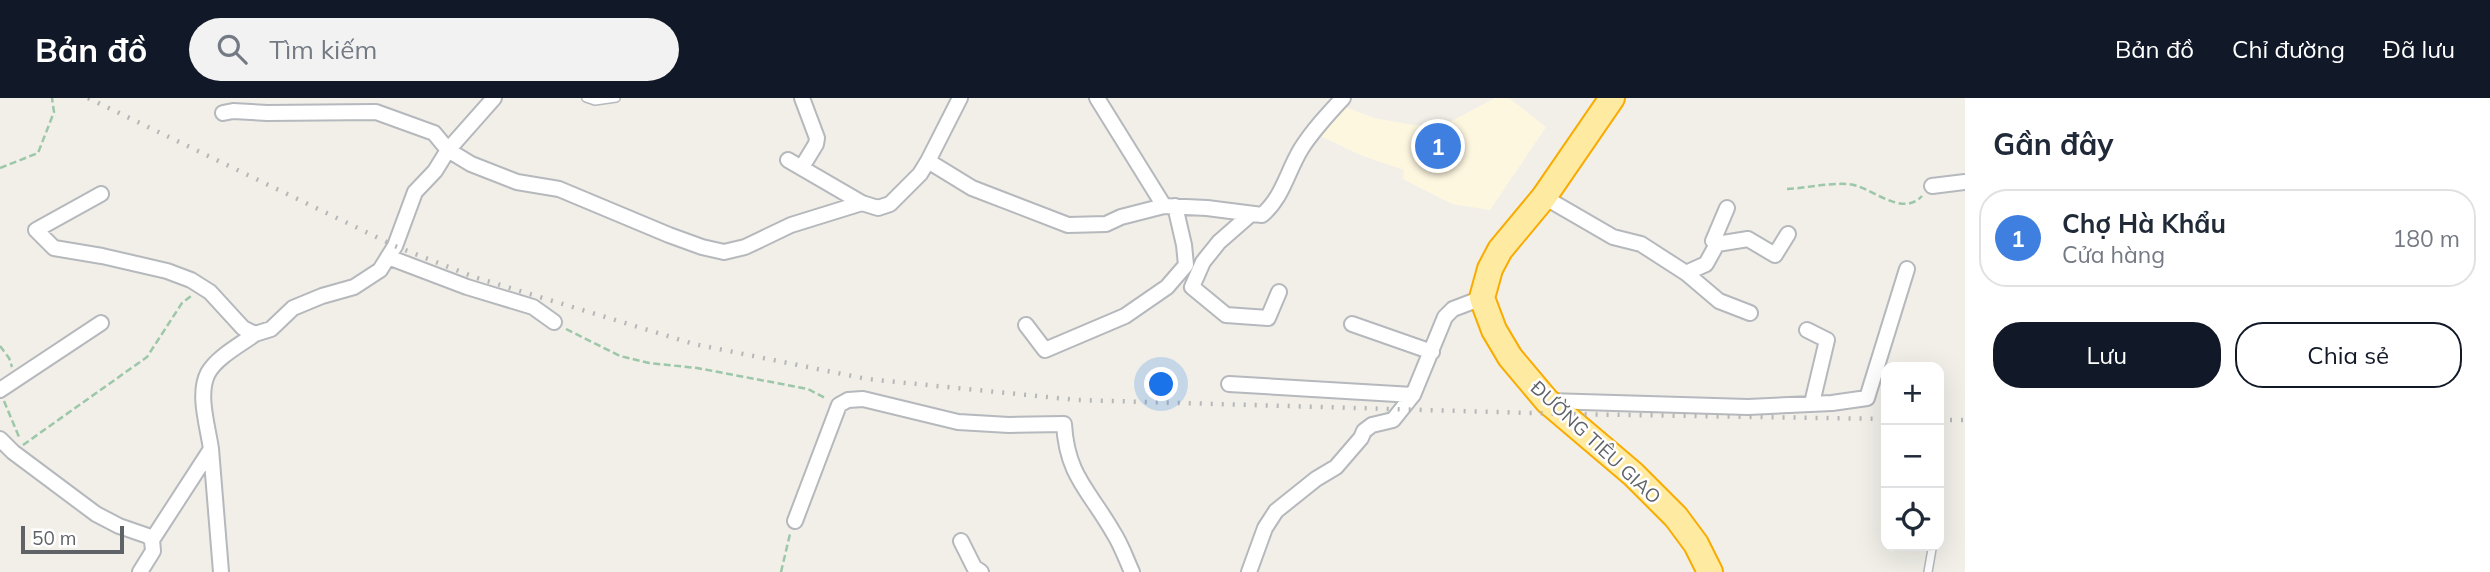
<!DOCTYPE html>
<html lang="vi">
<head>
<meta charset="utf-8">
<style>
	:root { --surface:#fff; --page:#f2f2f3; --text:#1f2937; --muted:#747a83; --line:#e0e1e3; --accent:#111827 }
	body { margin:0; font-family:Mulish,sans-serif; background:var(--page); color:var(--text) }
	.controls { position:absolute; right:21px; bottom:21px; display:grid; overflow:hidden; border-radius:14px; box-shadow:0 7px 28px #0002 }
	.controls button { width:63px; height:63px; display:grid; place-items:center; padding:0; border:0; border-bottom:2px solid var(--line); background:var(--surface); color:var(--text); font:35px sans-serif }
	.scale { position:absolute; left:21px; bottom:18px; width:103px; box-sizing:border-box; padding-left:7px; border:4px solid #5f6368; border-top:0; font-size:19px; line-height:24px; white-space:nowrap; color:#5f6368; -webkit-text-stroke:5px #fff; paint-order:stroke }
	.you { position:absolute; left:1162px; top:287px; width:24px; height:24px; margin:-18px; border:5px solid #fff; border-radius:50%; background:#1a73e8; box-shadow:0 0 0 10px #1a73e833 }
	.badge { display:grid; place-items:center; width:46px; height:46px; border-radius:50%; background:var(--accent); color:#fff; font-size:23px; font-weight:700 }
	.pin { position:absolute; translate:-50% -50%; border:4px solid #fff; box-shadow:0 2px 7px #0006 }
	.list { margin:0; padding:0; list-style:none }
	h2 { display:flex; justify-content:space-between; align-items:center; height:91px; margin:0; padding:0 28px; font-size:30px }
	h2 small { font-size:23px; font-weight:400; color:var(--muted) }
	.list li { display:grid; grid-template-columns:46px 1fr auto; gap:21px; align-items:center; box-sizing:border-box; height:98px; margin:0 14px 14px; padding:0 14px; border:2px solid var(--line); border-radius:28px }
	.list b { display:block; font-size:26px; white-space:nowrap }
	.list p { margin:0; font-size:23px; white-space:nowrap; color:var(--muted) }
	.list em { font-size:23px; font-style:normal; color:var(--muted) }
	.actions { display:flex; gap:14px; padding:21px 28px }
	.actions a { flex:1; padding:16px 0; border:2px solid var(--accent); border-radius:28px; text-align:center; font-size:24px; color:var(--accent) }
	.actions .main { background:var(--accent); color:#fff }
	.icon { flex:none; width:38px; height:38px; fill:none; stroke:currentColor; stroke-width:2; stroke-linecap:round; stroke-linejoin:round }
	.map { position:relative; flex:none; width:1965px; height:474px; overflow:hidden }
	header { display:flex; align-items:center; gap:42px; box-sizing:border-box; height:98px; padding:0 35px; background:var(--accent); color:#fff }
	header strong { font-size:33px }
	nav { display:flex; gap:38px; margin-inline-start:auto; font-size:24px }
	.search { width:490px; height:63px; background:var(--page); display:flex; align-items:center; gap:18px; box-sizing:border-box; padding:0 24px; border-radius:38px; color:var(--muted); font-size:26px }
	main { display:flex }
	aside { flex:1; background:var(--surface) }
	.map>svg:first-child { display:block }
	.commercial { fill:#fef7e0 }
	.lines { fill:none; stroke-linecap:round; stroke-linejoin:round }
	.service-casing { stroke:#b5b8bc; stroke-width:10 }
	.minor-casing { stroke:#b5b8bc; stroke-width:18 }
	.trunk-casing { stroke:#f9ab00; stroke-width:28 }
	.path { stroke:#9cc7a9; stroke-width:2.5; stroke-dasharray:7 3.5; stroke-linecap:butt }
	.service { stroke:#fff; stroke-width:7 }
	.minor { stroke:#fff; stroke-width:14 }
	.trunk { stroke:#feeaa1; stroke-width:24 }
	.rail { stroke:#b6b7b8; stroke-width:4.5; stroke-dasharray:2 9; stroke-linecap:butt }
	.labels { text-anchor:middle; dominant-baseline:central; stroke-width:5; stroke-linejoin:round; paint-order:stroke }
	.street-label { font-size:19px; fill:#5f6368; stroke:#fff }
</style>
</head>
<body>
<header>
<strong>Bản đồ</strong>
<div class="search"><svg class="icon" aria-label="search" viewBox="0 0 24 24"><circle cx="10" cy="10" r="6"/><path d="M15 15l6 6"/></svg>Tìm kiếm</div>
<nav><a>Bản đồ</a><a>Chỉ đường</a><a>Đã lưu</a></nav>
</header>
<main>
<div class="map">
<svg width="1965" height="474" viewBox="0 0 1965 474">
	<rect width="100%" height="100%" fill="#f1efe8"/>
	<path class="commercial" d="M1495,0H1509L1546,29L1490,112L1452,106L1403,81L1404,72L1363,58L1320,38L1345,9L1374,20L1413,27H1444Z"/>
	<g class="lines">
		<g class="service-casing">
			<path id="service" d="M586,0L595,3L616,0
				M1928,474L1932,451"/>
		</g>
		<g class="minor-casing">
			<path id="minor" d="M1097,0L1164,108
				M223,15L233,13L267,15L376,14L434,35L448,52L471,66L517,84L559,91L669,137L702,149L724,154L745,149L791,127L862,105
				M788,62L862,105L878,110L890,106L920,76L928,63L960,0
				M928,63L972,90L1068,127L1106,126L1121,119L1164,108L1207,110L1262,117C1283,99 1287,74 1301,51C1313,32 1328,16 1343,0
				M802,69L816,46L817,40L802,0
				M1932,88L1965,84
				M101,96L36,132L54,150L102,158L167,173L191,182L210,194L243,230L255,236L271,231L293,210L322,198L354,189L380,172L395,148L415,94L435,73L448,52L494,0
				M1544,99L1613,139L1641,146L1686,175L1719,203L1750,215
				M1251,116L1219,144L1203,164L1192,189L1226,217L1268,220L1279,194
				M1717,146L1748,141L1775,157L1788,136
				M388,159L467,189L533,209L554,224
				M1686,175L1706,166L1717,146L1713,143L1727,110
				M1352,226L1432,254
				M1026,227L1045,252L1125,218L1167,189L1186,167L1184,147L1175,108
				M1807,232L1827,242L1812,305
				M1229,286L1413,297
				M0,292L101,225
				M1548,303L1748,309L1832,305L1867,300L1907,171
				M0,341L13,354L96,416L119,428L148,438L152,442L153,453L140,474
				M211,351L221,474
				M795,423L839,307L848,302L863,301L958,324L1009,327L1064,326C1067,378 1089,392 1113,434C1121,446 1126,461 1132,474
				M152,442L211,351C208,329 197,296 208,275C217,259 240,247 255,236
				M961,443L974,469L981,474
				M1249,474L1265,430L1276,413L1316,381L1336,369L1361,340L1364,333L1372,327L1393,322L1413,297L1445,219L1453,211L1482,200"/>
		</g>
		<g class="trunk-casing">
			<path id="trunk" d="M1612,0L1544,99L1500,152L1490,171L1482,200L1494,232L1510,259L1547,303L1633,376L1676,419L1696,446L1710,474"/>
		</g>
		<path class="path" d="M0,70L38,55L54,14L52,0
			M1787,91C1806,90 1827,85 1847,86C1869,86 1901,121 1922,98
			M566,231L620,258L649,265L697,270L808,291L827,301
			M0,248L9,260L12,269
			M4,303L19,339
			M23,347L147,259L182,205L191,198
			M781,474L790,436"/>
		<use href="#service" class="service"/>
		<use href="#minor" class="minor"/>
		<use href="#trunk" class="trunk"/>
		<path class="rail" d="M88,0L395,148L474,179L694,246L867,281L1077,302L1565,316L1886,321
			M1939,322H1965"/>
	</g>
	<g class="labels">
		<g class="street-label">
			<text transform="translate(1596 344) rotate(43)">ĐƯỜNG TIÊU GIAO</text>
		</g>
	</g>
</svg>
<div class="controls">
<button>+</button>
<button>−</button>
<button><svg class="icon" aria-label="locate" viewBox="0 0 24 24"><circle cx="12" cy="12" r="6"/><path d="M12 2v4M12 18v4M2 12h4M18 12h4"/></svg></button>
</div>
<div class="scale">50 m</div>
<div class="you"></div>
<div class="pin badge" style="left:1438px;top:48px;background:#3f7fe0">1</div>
</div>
<aside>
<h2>Gần đây<small></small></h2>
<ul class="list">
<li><span class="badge" style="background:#3f7fe0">1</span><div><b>Chợ Hà Khẩu</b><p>Cửa hàng</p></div><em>180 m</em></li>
</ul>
<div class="actions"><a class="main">Lưu</a><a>Chia sẻ</a></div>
</aside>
</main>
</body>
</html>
